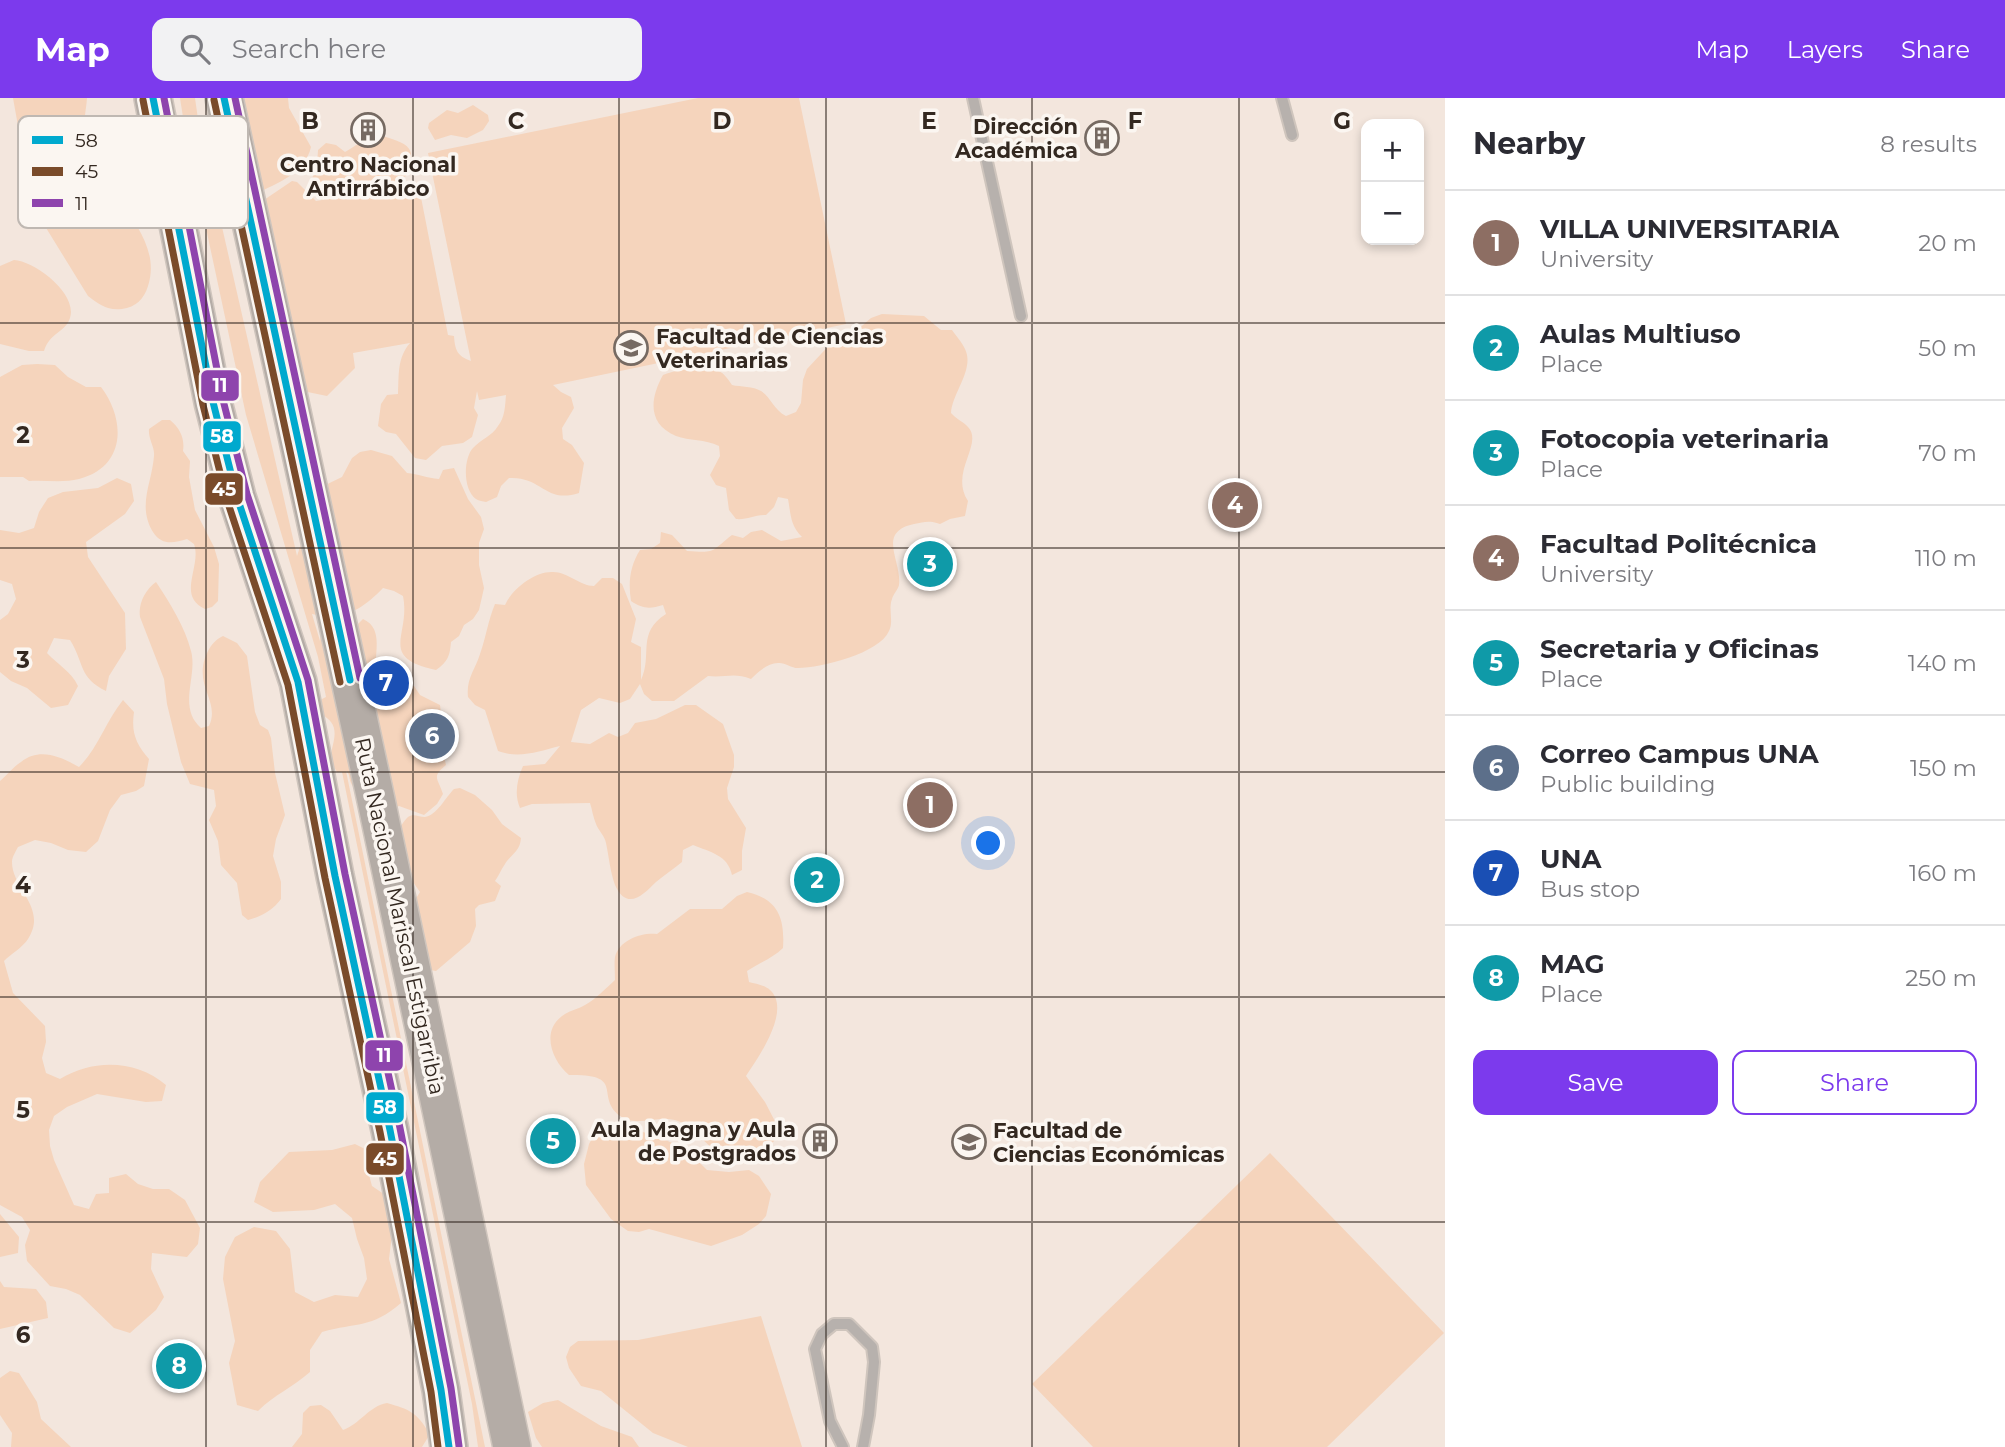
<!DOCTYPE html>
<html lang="en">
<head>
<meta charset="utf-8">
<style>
	:root { --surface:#fff; --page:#f2f2f3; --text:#2b2b33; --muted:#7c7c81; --line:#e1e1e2; --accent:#7c3aed }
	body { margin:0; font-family:Montserrat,sans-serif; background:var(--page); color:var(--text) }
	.controls { position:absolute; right:21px; top:21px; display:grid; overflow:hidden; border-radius:14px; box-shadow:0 4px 10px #0003 }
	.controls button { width:63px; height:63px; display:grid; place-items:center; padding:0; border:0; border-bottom:2px solid var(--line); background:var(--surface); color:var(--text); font:35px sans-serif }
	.you { position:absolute; left:989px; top:746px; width:24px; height:24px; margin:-18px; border:5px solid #fff; border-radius:50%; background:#1a73e8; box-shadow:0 0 0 10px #1a73e833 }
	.badge { display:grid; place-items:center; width:46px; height:46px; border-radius:50%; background:var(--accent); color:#fff; font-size:23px; font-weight:700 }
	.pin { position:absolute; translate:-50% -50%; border:4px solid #fff; box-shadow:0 2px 7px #0006 }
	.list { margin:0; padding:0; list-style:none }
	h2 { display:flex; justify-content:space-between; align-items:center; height:91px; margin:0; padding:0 28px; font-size:30px }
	h2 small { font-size:23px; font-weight:400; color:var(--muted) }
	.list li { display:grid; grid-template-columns:46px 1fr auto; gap:21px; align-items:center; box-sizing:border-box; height:105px; padding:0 28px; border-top:2px solid var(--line) }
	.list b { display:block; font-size:26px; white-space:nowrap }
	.list p { margin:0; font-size:23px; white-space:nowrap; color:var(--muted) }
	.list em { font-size:23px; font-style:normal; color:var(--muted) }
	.actions { display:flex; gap:14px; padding:21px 28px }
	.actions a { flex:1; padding:16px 0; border:2px solid var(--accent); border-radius:14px; text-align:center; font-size:24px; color:var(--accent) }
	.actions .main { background:var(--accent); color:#fff }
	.icon { flex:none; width:38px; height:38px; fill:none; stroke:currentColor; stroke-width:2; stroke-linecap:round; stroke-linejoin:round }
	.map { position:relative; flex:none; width:1445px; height:1349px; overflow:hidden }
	header { display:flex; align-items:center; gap:42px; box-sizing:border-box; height:98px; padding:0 35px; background:var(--accent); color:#fff }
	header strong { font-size:33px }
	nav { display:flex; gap:38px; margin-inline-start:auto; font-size:24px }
	.search { width:490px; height:63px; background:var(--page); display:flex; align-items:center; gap:18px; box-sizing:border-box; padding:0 24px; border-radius:14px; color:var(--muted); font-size:26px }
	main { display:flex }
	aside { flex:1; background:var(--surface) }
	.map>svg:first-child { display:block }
	.green { fill:#f5d4bc }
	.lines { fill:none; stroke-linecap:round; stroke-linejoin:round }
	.service-casing { stroke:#cfc5bd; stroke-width:14 }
	.trunk-casing { stroke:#cfc5bd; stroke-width:40 }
	.service { stroke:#b7b1ad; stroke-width:10 }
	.trunk { stroke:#b4aca6; stroke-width:37 }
	.bus-1-casing { stroke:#fbf6f1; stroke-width:12 }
	.bus-2-casing { stroke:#fbf6f1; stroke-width:12 }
	.bus-3-casing { stroke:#fbf6f1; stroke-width:12 }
	.bus-1 { stroke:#00a9ce; stroke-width:7 }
	.bus-2 { stroke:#7a4b2a; stroke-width:7 }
	.bus-3 { stroke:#8e44ad; stroke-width:7 }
	.grid { fill:none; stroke:#332820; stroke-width:2; stroke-opacity:0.55 }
	.labels { text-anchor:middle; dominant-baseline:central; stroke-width:7; stroke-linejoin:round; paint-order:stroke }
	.poi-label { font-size:21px; font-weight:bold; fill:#332820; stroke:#fbf6f1; text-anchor:end }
	.street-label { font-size:21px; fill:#332820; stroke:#fbf6f1 }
	.key { fill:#fbf6f1; stroke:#bfb8b2; stroke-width:2 }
	.key-label { font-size:19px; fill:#332820 }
	.grid-label { font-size:23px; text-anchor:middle; font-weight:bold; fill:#332820; stroke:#fbf6f1; stroke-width:7; stroke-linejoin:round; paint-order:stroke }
	.line-badge { stroke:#fbf6f1; stroke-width:2.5 }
	.badge-label { font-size:19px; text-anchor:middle; font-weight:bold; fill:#fff }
</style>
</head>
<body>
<header>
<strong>Map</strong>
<div class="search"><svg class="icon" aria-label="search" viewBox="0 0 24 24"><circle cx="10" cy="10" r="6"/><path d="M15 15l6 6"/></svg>Search here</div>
<nav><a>Map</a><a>Layers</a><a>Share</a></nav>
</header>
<main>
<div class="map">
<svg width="1445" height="1349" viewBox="0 0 1445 1349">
	<rect width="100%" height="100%" fill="#f3e6dd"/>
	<path class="green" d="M13,0H87C86,14 81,35 86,49C101,93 165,136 148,188C144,201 136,209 122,211C108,213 98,206 88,198L19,86L17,71L20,39Z
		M180,0H195L199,28L297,458C305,435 310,418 313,393L342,379L352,360L360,354L371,352L392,358L407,375C418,376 427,380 439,381L443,372L454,370L468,401L481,419L484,431L479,445V467L484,490L479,512L473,521L464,527L459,538L451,544C450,557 448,564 436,572C377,559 411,538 403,498L394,493L383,490C362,512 343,523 312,516L320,543L321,534L355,529L363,521C392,534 362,575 386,585C394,589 405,588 414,588L420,597L440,607L442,623L440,628L442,630L440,641L446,667C431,679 438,680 443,696L437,706L424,717L399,708L389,713C378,706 358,698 352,687C348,680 351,677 346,673L485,1349H478L472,1306L342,674H337L331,664C329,651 340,636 331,624C327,619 322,618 319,611L322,601L326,599L318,559L246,317L185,32Z
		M226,0H288L289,10L311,49C305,75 278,85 255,96L228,66L216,48Z
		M698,0H799L846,226L553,287L561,294L571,299L574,310L562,330L563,341L572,347L584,365L579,395C545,406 542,378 509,380L501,388L497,399L486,404C483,403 479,403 476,401C463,392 463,361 473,350C481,341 492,338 498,328C505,319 505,308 506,297L479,302L477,293L474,310L478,317L472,339L463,345L442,348L426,362L415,360L396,336L386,334L378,328L381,306L387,297L398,296C399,277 397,260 410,245L353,255L355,270L327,298L293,291L261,104L292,83L297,84L316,103L322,102L312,94C310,78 318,67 318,52L326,45L336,47L345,54C354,49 365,40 375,38C381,37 386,39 392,41C415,48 414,57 406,78L386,88L341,96L336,99L418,84L448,237L454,238C455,252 457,258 471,263L428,55Z
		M473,7L488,17L489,23L483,32L467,40L451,37L435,42L428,30L429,25L447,12L458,15Z
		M14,162C35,163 78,196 70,220C65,235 50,234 44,253H29L0,246V168Z
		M882,216L924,218L941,232H952C956,238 962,244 965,251C975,271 952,295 951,315C956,321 964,324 968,329C984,346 949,374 968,403L965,418L950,421L940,426C929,422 924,424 914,426C876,434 902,463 899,487C898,492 893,496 892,501C888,512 894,523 889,533C880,555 821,570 798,570C791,570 784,564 778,565C768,565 758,574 751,581C734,574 725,580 708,578L674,603H652L644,596L640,586L630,601L620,605L599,600L581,612L571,644L590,646L609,635L618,639L628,635L635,625L656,621L685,607H696L723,626L734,657V669L727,690L728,701L746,730L742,753V772L732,777C728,757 710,754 693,747L683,752L682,764C674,771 664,777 656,784C644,796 627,814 615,787C610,773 609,759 606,745C605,738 598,732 596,726C593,719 592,711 590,705L532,706L520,710C514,696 517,682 523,668L545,666L560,648C540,653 519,661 498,653L485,612L475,607L468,599C466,581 475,572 480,556C486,539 488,523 495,506L505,507C512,491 535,473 553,474C568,474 580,488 594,488L602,480H613L622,486L636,521L631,544L641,549V582C653,556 636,535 666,516L663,507C650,511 643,511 631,503C628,484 630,468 640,452L651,451L660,445L661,434L672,437L687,453C717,455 710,454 732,437L743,440L751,434L762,432L781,443L802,439C790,427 791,417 788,401L778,399L774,409L766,417C754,417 747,422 736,421L729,412L726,390L716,387L710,377L720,358L719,348C705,341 689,343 676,338C647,326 650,300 663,277C678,271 699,269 715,272C723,273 728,281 732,287C741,289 753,288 761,293C771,299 773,311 786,318L796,314L801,305L803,282L807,271L835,241L855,234L871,220Z
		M37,266L55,267L68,279L86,289H101C126,322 126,369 79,381C64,385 45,382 29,383L23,379H0V279L22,267Z
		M162,322H170C180,330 185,341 183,353L190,363L189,379L195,412L214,449L219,466L218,503L212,509L205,511C176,498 202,468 194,446L187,441C174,445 162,448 153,434C137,408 152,385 154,358C155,349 148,341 149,331Z
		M117,380L131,386L134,403L125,416L86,444L88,459L125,515L126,551L109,578L106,593C78,579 85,566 70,542L54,540L47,555C58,567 71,573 78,588L68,607L51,610L27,590L11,583L0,574V522L8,516L16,501L12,486L0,482V432L19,435L34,430L39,414L48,400L63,394L98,390Z
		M156,484C170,505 185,529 191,553C198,578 177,609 201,630L209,628C221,602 191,587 208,553C212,546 215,542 223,538L237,545L247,558L255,614L260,627L268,632L271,640L275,675L285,717L276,741L273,758L281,784V801C273,812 261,819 248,822L242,817L237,785L221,767L218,743L209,722L216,708L214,692L190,686L181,664L167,606L164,581L140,519C138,506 145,492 156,484Z
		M123,602L134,614C131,635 136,646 149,661L144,688L136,693L121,697L110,712L98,743L86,754L68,752L51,745L35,742L18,749C16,753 12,759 12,764C12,791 48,810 28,841C23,849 11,856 4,863L13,895L45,928L46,944L42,960L46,975L60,981C92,961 136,961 166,987L162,1003L146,1004L97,996L67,1009L54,1018L49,1032L50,1048L54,1062L74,1107L89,1111L96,1096L109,1095V1080L126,1076L138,1086L153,1091H169L185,1102L200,1130L198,1146L187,1159L152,1155L151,1171L164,1199L156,1212L130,1235L114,1230L80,1197L66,1191L50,1188L27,1163L25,1147L30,1132L22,1119L0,1107V683C7,677 13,669 21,664C40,649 61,659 79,669C98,650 106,623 123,602Z
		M460,690L475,697L492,712L502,726L521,740C520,754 511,756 505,766C501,772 499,777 495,783L501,788L495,803L479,807L475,811L476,828L470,844L436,873L430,872L409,812L420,794L406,774L393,737C400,731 404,722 408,719C413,715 419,719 425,719C436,718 446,699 454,691Z
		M747,794C778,801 785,820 783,850C773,860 759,865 747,873L749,884C756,886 765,887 770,892C792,912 758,960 746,978L765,1004L780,1033C775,1045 769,1048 758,1055C753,1059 746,1064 739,1065C719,1065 696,1029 678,1023C659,1016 637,1030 620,1018C594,998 627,976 569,977C551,962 540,931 565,916C571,912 579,911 585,907C596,901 606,890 615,882C615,874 614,866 615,859C619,842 642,834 657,836L690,811H722L737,798Z
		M614,1030C652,1032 681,1045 707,1072L729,1074L749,1072L759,1078L771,1096L766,1118L759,1126L742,1137L711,1148L649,1131L639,1134L628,1133L611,1121L586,1087L584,1066L589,1046L594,1037Z
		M355,1046L375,1056L374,1068L369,1077L372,1088L400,1107L393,1127L389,1161L401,1205C371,1231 357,1224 322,1234L310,1252V1274C293,1289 274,1297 258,1313L237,1307L229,1265L235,1243L223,1181L225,1159L235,1139L254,1129L276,1133L290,1151L295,1194L314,1204L335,1197L358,1199L367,1181L364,1160L357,1141L352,1120L335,1106L314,1112L273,1114L254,1104L260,1084L289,1054L332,1052Z
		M1270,1055L1444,1235L1327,1349H1093L1032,1286Z
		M0,1116L19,1139L18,1155L0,1159Z
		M0,1183L4,1189L36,1191L46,1204L48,1220L0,1231Z
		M761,1218L802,1349H688L653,1335L601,1293L581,1288L569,1270L566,1259L570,1249L578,1243L638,1242Z
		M10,1273L19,1275L37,1304L41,1321L71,1349H11L12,1335L0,1317V1280Z
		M558,1302L601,1328L632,1339L639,1349H542L536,1340L528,1314L543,1305Z
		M387,1305C411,1312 416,1314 430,1336L422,1349H292L302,1336L303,1315L310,1308L321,1307L330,1313L343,1332C360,1326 369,1308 387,1305Z"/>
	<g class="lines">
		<g class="service-casing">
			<path id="service" d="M973,0L1021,218
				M1282,0L1292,37
				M843,1349L830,1323L815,1251L822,1236L834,1226H849L872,1249L874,1264L869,1317L863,1349"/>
		</g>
		<g class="trunk-casing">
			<path id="trunk" d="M153,0L213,304L237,399L298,584L335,778L390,1032L441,1292L449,1349
				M224,0L376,702L512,1349"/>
		</g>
		<use href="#service" class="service"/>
		<use href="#trunk" class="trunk"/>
		<g class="bus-1-casing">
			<path id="bus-1" d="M153,0L213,304L237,399L298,584L335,778L390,1032L441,1292L449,1349
				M224,0L350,582"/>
		</g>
		<g class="bus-2-casing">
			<path id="bus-2" d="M143,2L203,307L227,402L288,587L325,780L380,1034L431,1294L438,1349
				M214,2L340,584"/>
		</g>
		<g class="bus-3-casing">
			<path id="bus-3" d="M164,0L223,302L247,396L308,582L345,776L400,1030L451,1290L459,1348
				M235,0L360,580"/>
		</g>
		<use href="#bus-1" class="bus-1"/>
		<use href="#bus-2" class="bus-2"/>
		<use href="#bus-3" class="bus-3"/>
	</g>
	<path class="grid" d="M206,0V1349M413,0V1349M619,0V1349M826,0V1349M1032,0V1349M1239,0V1349M0,225H1445M0,450H1445M0,674H1445M0,899H1445M0,1124H1445"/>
	<defs>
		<g id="building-ring" transform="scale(1.75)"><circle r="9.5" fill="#fbf6f1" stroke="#766a62" stroke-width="1.5"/><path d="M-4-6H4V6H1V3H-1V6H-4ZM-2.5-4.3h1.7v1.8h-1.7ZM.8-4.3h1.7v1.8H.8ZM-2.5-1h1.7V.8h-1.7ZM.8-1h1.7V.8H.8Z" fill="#766a62"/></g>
		<g id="university-ring" transform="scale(1.75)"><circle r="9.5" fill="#fbf6f1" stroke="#766a62" stroke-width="1.5"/><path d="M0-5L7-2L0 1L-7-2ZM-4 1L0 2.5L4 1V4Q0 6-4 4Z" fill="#766a62"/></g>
	</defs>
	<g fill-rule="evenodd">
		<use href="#building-ring" x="368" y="32"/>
		<use href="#building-ring" x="1102" y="40"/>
		<use href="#university-ring" x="631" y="250"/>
		<use href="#building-ring" x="820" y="1043"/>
		<use href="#university-ring" x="969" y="1044"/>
	</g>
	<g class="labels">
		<g class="poi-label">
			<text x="1078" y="28">Dirección<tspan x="1078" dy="24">Académica</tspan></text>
			<text x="368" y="66" text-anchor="middle">Centro Nacional<tspan x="368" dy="24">Antirrábico</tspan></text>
			<text x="656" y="238" text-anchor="start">Facultad de Ciencias<tspan x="656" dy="24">Veterinarias</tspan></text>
			<text x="796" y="1031">Aula Magna y Aula<tspan x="796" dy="24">de Postgrados</tspan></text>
			<text x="993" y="1032" text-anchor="start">Facultad de<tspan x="993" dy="24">Ciencias Económicas</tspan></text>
		</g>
		<g class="street-label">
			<text transform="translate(400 818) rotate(78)">Ruta Nacional Mariscal Estigarribia</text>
		</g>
	</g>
	<rect x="18" y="18" width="230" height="112" rx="10" class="key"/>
	<rect x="32" y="38" width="31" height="8" fill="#00a9ce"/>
	<rect x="32" y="69" width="31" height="9" fill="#7a4b2a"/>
	<rect x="32" y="101" width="31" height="8" fill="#8e44ad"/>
	<g class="key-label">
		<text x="75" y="49">58</text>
		<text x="75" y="80">45</text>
		<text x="75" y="112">11</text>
	</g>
	<g class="grid-label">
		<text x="310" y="31">B</text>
		<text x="516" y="31">C</text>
		<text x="722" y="31">D</text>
		<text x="929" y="31">E</text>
		<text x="1135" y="31">F</text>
		<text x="1342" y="31">G</text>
		<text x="23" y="345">2</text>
		<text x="23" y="570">3</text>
		<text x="23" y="795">4</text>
		<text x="23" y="1020">5</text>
		<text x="23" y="1245">6</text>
	</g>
	<g class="line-badge">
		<rect x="200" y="271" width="40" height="33" rx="7" fill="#8e44ad"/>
		<rect x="202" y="322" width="40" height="33" rx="7" fill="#00a9ce"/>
		<rect x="204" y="374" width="40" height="34" rx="7" fill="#7a4b2a"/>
		<rect x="364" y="941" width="40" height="33" rx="7" fill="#8e44ad"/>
		<rect x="365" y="993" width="40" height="33" rx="7" fill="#00a9ce"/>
		<rect x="365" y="1044" width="40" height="34" rx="7" fill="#7a4b2a"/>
	</g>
	<g class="badge-label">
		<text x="220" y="294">11</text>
		<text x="222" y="345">58</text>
		<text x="224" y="398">45</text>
		<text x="384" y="964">11</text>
		<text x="385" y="1016">58</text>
		<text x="385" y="1068">45</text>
	</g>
</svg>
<div class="controls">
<button>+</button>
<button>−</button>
</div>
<div class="you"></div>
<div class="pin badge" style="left:930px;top:707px;background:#8d6e63">1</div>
<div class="pin badge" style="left:817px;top:782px;background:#0f9aa8">2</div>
<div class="pin badge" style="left:930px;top:466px;background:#0f9aa8">3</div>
<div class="pin badge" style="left:1235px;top:407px;background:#8d6e63">4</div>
<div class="pin badge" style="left:553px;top:1043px;background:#0f9aa8">5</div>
<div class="pin badge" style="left:432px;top:638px;background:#5c6f8a">6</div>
<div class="pin badge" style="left:386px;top:585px;background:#1a4fb4">7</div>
<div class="pin badge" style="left:179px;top:1268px;background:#0f9aa8">8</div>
</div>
<aside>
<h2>Nearby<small>8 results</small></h2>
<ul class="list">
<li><span class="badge" style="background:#8d6e63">1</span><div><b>VILLA UNIVERSITARIA</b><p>University</p></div><em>20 m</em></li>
<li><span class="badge" style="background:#0f9aa8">2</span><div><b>Aulas Multiuso</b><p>Place</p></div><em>50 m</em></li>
<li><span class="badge" style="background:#0f9aa8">3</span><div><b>Fotocopia veterinaria</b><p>Place</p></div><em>70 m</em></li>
<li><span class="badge" style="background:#8d6e63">4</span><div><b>Facultad Politécnica</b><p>University</p></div><em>110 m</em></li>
<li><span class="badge" style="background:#0f9aa8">5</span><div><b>Secretaria y Oficinas</b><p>Place</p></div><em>140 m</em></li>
<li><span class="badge" style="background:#5c6f8a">6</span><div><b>Correo Campus UNA</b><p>Public building</p></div><em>150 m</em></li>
<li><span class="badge" style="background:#1a4fb4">7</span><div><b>UNA</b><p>Bus stop</p></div><em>160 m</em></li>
<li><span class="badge" style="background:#0f9aa8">8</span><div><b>MAG</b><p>Place</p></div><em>250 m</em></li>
</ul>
<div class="actions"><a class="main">Save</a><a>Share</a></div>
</aside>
</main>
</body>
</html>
